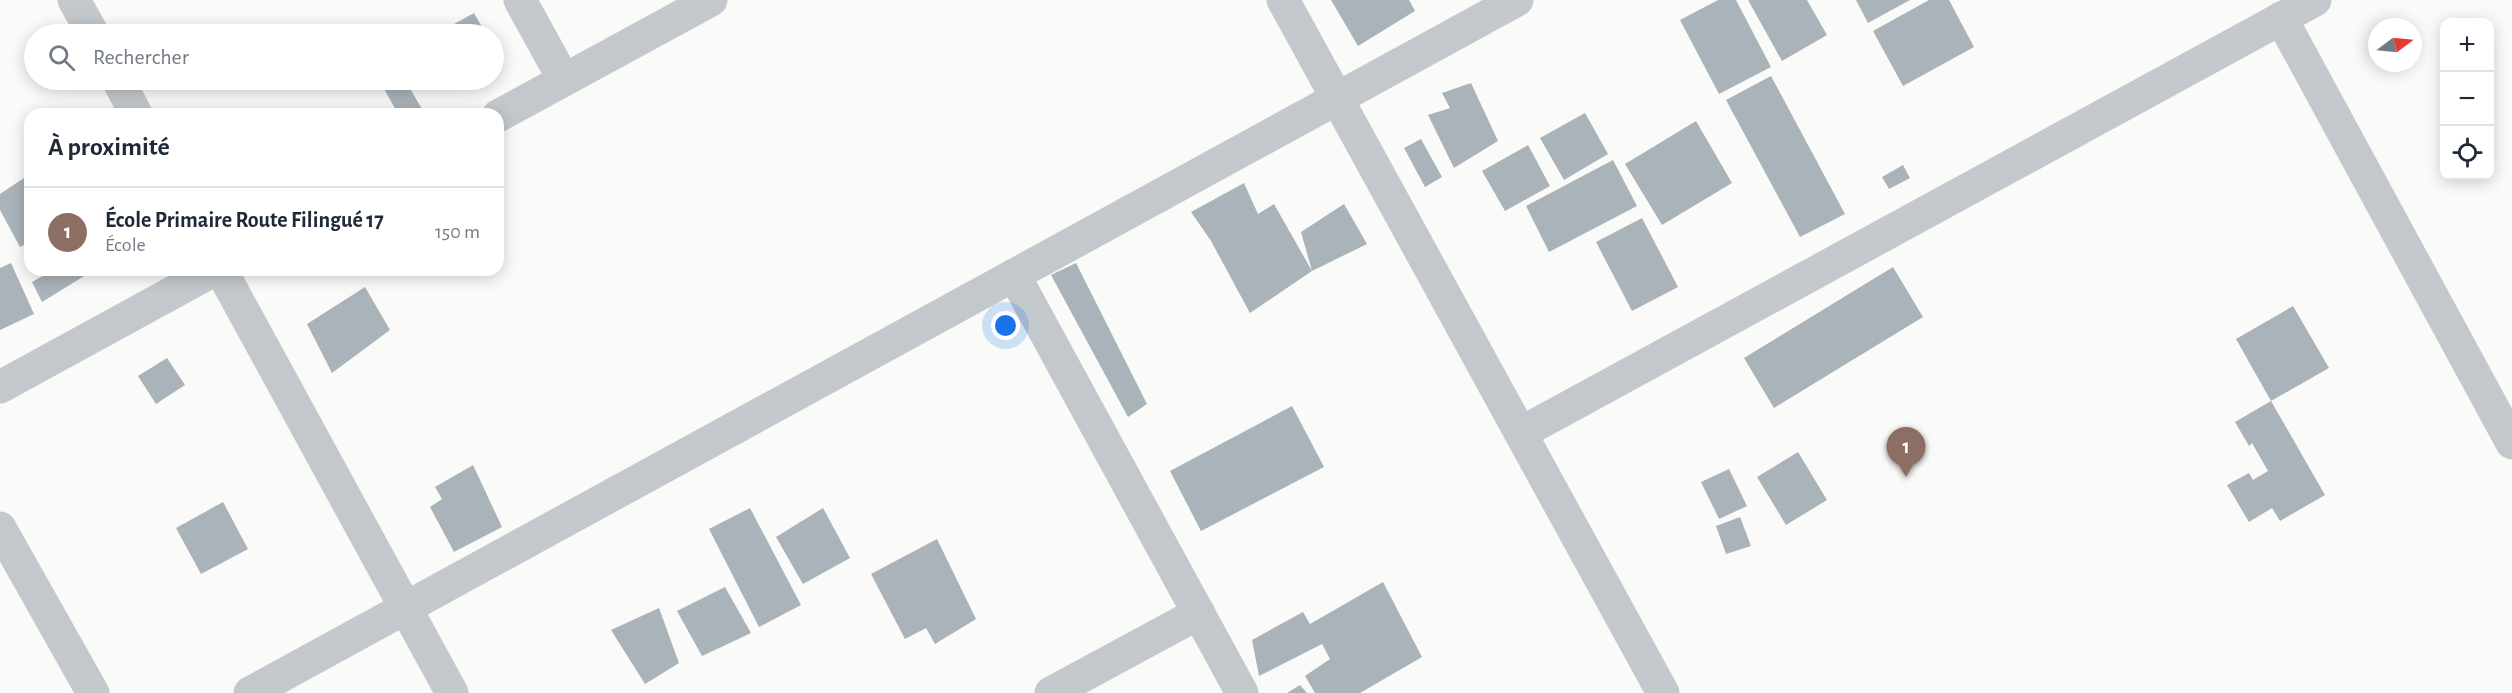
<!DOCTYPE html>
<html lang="fr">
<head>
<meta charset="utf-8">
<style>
	:root { --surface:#fff; --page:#f2f2f3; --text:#1f2937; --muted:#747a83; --line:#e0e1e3; --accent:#0f766e }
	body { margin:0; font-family:"Alegreya Sans",sans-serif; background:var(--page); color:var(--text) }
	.controls { position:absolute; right:18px; top:18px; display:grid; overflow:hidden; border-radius:12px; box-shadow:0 3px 15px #0003 }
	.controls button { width:54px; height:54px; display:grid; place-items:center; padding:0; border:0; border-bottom:2px solid var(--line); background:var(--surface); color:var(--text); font:30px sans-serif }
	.compass { position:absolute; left:2368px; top:18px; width:54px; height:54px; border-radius:50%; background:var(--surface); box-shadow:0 3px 15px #0003; rotate:74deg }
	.you { position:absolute; left:1006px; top:326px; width:21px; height:21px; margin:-15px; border:4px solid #fff; border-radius:50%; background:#1a73e8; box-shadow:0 0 0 9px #1a73e833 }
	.badge { display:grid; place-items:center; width:39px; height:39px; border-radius:50%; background:var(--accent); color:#fff; font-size:20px; font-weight:700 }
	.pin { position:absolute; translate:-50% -50px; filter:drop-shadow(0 2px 3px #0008) }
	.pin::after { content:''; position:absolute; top:32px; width:21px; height:18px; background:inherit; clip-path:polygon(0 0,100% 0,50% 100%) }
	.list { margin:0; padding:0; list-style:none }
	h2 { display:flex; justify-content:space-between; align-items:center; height:78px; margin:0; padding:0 24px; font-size:26px }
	h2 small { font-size:20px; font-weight:400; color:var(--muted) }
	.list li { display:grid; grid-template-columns:39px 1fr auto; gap:18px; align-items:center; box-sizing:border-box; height:90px; padding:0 24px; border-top:2px solid var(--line) }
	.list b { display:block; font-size:22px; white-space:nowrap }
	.list p { margin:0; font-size:20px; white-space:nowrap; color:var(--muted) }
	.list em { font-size:20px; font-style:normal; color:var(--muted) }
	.icon { flex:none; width:33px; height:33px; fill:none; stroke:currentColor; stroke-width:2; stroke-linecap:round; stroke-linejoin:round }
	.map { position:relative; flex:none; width:2512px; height:693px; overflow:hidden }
	.search { position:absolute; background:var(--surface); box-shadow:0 3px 15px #0003; left:24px; top:24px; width:480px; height:66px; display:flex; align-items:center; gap:15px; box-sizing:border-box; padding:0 21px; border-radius:33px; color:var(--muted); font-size:22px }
	.panel { position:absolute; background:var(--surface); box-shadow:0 3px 15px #0003; left:24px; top:108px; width:480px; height:168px; border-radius:18px }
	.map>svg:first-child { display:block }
	.building { fill:#aab3b9 }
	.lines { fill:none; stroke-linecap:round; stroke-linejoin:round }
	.minor { stroke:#c3c8cc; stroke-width:33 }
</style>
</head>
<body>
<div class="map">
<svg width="2512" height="693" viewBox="0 0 2512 693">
	<rect width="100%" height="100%" fill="#fafaf8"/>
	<path class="building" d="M1331,0H1409L1415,11L1358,46Z
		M1718,0H1736L1771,67L1719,94L1680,20Z
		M1748,0H1807L1827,35L1782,61Z
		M1856,0H1910L1868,23Z
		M1929,0H1949L1974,47L1903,86L1873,31Z
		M474,13L486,34H436Z
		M1771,76L1845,214L1800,237L1726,100Z
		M379,80H405L422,109L413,114H398Z
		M1471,83L1498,141L1454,168L1428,115L1450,108L1442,93Z
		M1585,113L1608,154L1564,180L1540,138Z
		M1696,121L1732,183L1662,225L1625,164Z
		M1421,139L1442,177L1425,187L1404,148Z
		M1528,145L1550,186L1505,211L1482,171Z
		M1613,160L1637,206L1549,252L1526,206Z
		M1903,165L1910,178L1889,189L1882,177Z
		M30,174V242L20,247L0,210V194Z
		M1244,183L1258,214L1274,204L1312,271L1250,313L1211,241L1191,212Z
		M1344,204L1367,244L1312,271L1301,232Z
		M1642,218L1678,287L1632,311L1596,242Z
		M11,263L34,314L0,330V268Z
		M1076,263L1147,404L1128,417L1051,275Z
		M1893,267L1923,317L1774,408L1744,358Z
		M53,270H94L42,302L32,282Z
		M365,287L390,330L332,373L307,324Z
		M2293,306L2329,368L2271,401L2236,339Z
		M167,358L185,385L156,404L138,376Z
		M2271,401L2325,495L2280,521L2272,508L2249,522L2227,485L2249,473L2253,480L2268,471L2252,443L2249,446L2235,422Z
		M1292,406L1324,467L1201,531L1170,471Z
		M1798,452L1827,500L1786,525L1757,477Z
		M473,465L502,527L454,552L430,507L442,499L435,487Z
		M1729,469L1747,506L1719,519L1701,482Z
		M223,502L248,549L201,574L176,528Z
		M750,508L801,605L759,627L709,529Z
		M823,508L850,558L803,584L776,537Z
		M1740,517L1751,546L1726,554L1716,526Z
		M937,539L976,619L935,644L926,628L905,639L871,574Z
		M1383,582L1422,657L1360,693H1315L1305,676L1330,659L1322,644L1259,676L1252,640L1303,612L1310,624Z
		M725,587L751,633L702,656L677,611Z
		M659,608L679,663L645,684L611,630Z
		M1300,685L1307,693H1287Z"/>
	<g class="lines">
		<path class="minor" d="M74,0L93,34
			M520,0L564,80
			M1283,0L1663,693
			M2281,18L2512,443
			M118,80L136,114
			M498,116L711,0
			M221,270L452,693
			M1014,275L1242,693
			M0,387L214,270
			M1521,433L2315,0
			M0,528L93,693
			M250,693L1517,0
			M1051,693L1199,613"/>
	</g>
</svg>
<div class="controls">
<button>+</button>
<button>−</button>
<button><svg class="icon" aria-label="locate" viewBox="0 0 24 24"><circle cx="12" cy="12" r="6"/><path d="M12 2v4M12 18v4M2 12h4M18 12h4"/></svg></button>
</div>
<svg class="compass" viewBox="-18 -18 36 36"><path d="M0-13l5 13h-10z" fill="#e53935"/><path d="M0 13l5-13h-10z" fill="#747a83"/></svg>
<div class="you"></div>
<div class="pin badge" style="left:1906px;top:477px;background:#8d6e63">1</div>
<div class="search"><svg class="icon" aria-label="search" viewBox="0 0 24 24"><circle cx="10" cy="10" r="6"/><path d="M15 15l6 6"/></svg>Rechercher</div>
<section class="panel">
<h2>À proximité<small></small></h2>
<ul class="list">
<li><span class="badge" style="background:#8d6e63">1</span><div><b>École Primaire Route Filingué 17</b><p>École</p></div><em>150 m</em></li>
</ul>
</section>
</div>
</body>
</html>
